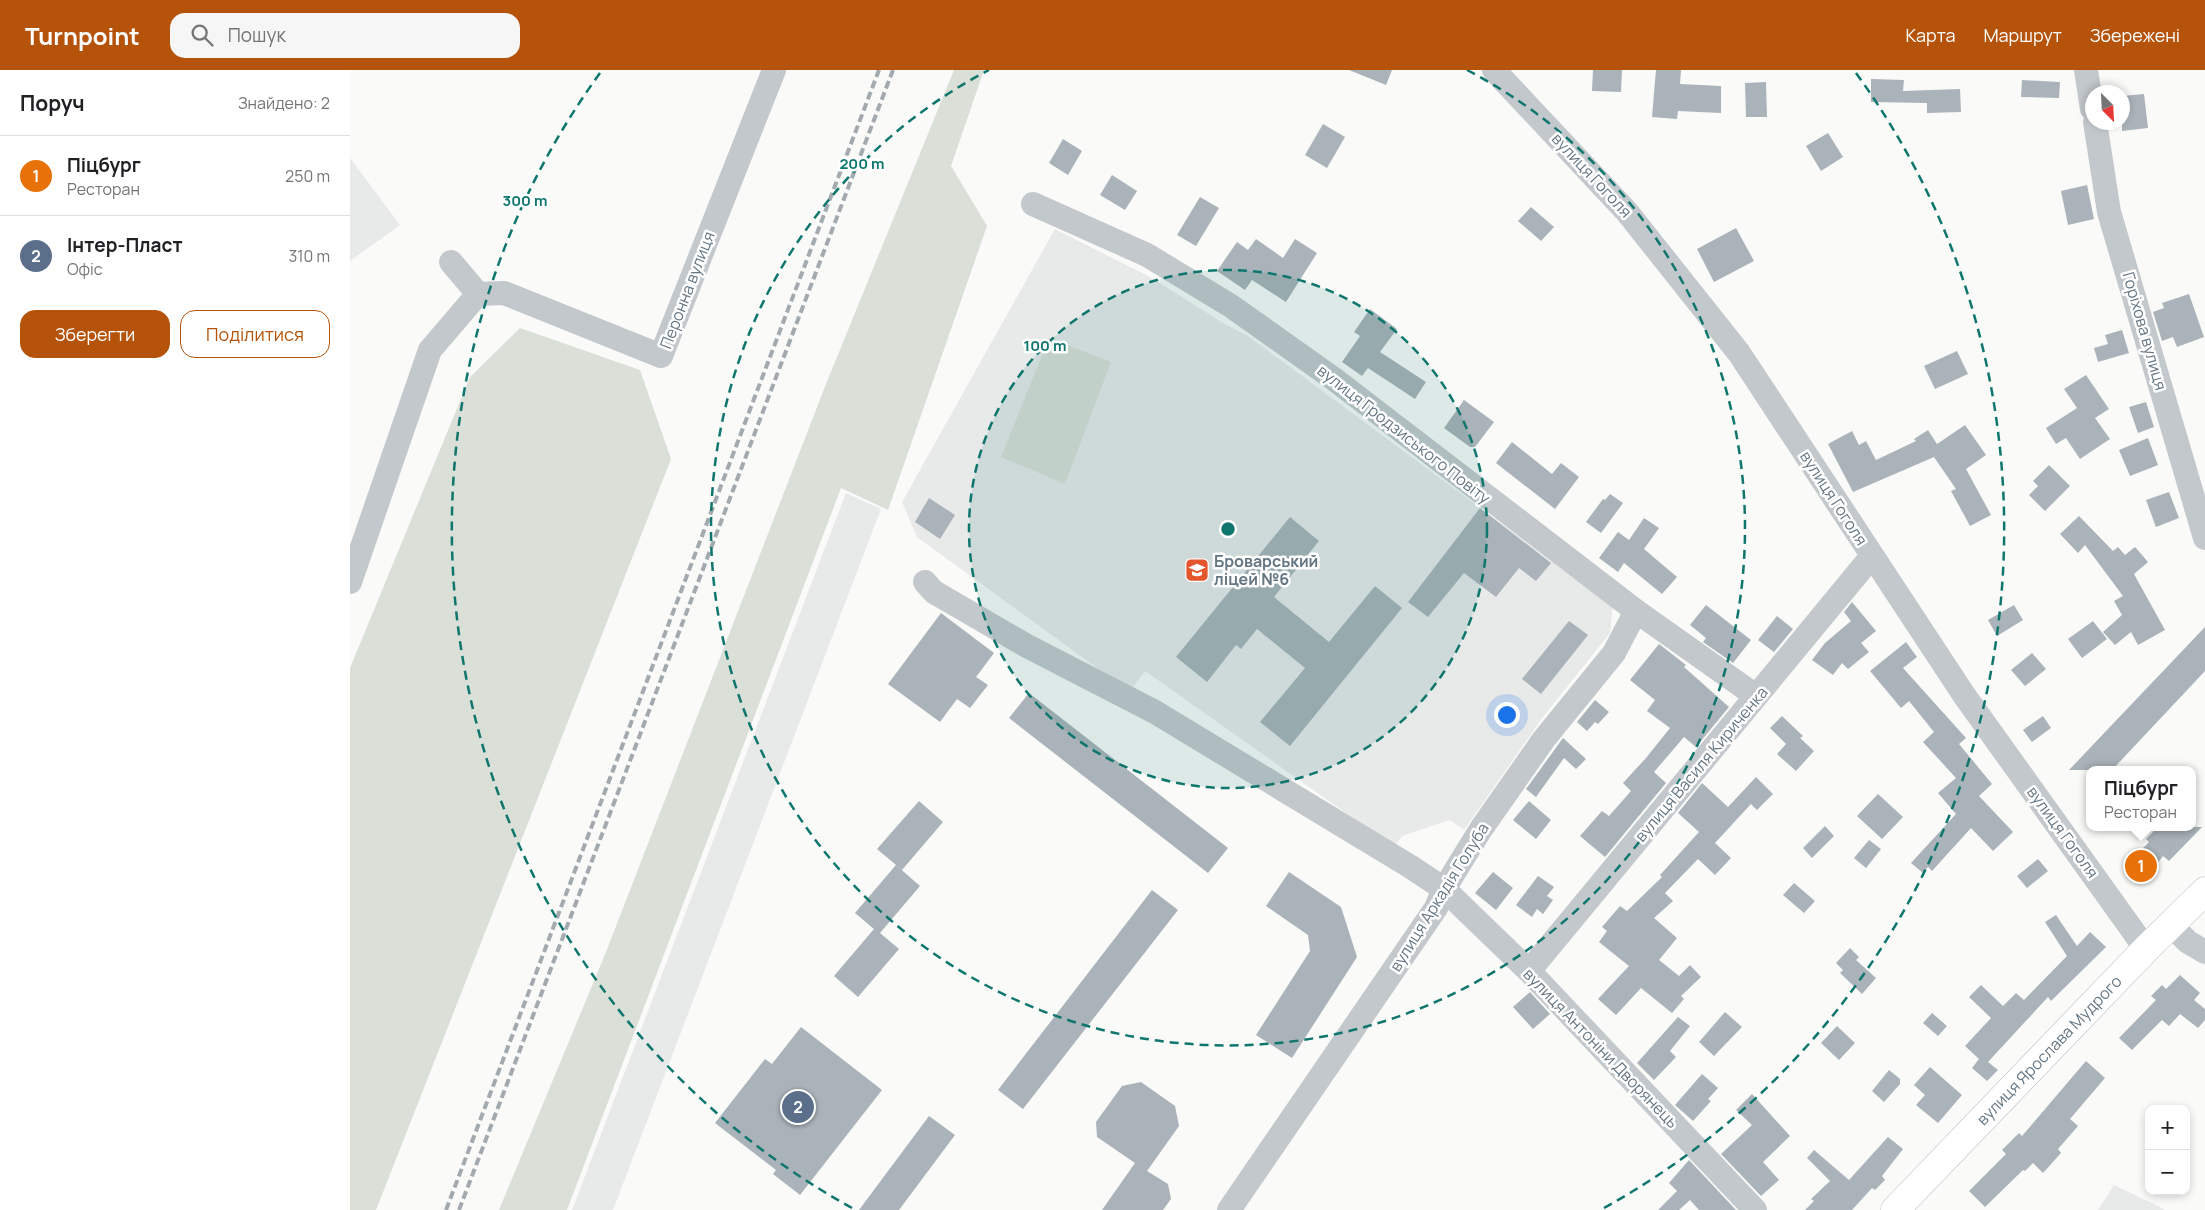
<!DOCTYPE html>
<html lang="uk">
<head>
<meta charset="utf-8">
<style>
	:root { --surface:#fff; --page:#f6f6f6; --text:#202124; --muted:#757577; --line:#e0e0e0; --accent:#b45309 }
	body { margin:0; font-family:Manrope,sans-serif; background:var(--page); color:var(--text) }
	.controls { position:absolute; right:15px; bottom:15px; display:grid; overflow:hidden; border-radius:10px; box-shadow:0 2px 8px #0003 }
	.controls button { width:45px; height:45px; display:grid; place-items:center; padding:0; border:0; border-bottom:1px solid var(--line); background:var(--surface); color:var(--text); font:25px sans-serif }
	.compass { position:absolute; left:1735px; top:15px; width:45px; height:45px; border-radius:50%; background:var(--surface); box-shadow:0 2px 8px #0003; rotate:156deg }
	.you { position:absolute; left:1156px; top:644px; width:18px; height:18px; margin:-12px; border:4px solid #fff; border-radius:50%; background:#1a73e8; box-shadow:0 0 0 8px #1a73e833 }
	.badge { display:grid; place-items:center; width:32px; height:32px; border-radius:50%; background:var(--accent); color:#fff; font-size:16px; font-weight:700 }
	.pin { position:absolute; translate:-50% -50%; border:2px solid #fff; box-shadow:0 1px 5px #0006 }
	.popup { position:absolute; left:1736px; top:696px; width:110px; height:65px; box-sizing:border-box; display:grid; place-content:center; border-radius:10px; background:var(--surface); filter:drop-shadow(0 1px 4px #0005); font-size:16px; white-space:nowrap; color:var(--muted) }
	.popup b { font-size:19px; color:var(--text) }
	.popup::after { content:''; position:absolute; left:50%; top:100%; margin-left:-10px; border:10px solid transparent; border-top-color:var(--surface) }
	.list { margin:0; padding:0; list-style:none }
	h2 { display:flex; justify-content:space-between; align-items:center; height:65px; margin:0; padding:0 20px; font-size:21px }
	h2 small { font-size:16px; font-weight:400; color:var(--muted) }
	.list li { display:grid; grid-template-columns:32px 1fr auto; gap:15px; align-items:center; box-sizing:border-box; height:80px; padding:0 20px; border-top:1px solid var(--line) }
	.list b { display:block; font-size:19px; white-space:nowrap }
	.list p { margin:0; font-size:16px; white-space:nowrap; color:var(--muted) }
	.list em { font-size:16px; font-style:normal; color:var(--muted) }
	.actions { display:flex; gap:10px; padding:15px 20px }
	.actions a { flex:1; padding:11px 0; border:1px solid var(--accent); border-radius:15px; text-align:center; font-size:18px; color:var(--accent) }
	.actions .main { background:var(--accent); color:#fff }
	.icon { flex:none; width:28px; height:28px; fill:none; stroke:currentColor; stroke-width:2; stroke-linecap:round; stroke-linejoin:round }
	.map { position:relative; flex:none; width:1855px; height:1140px; overflow:hidden }
	header { display:flex; align-items:center; gap:30px; box-sizing:border-box; height:70px; padding:0 25px; background:var(--accent); color:#fff }
	header strong { font-size:24px }
	nav { display:flex; gap:28px; margin-inline-start:auto; font-size:18px }
	.search { width:350px; height:45px; background:var(--page); display:flex; align-items:center; gap:12px; box-sizing:border-box; padding:0 18px; border-radius:15px; color:var(--muted); font-size:19px }
	main { display:flex }
	aside { flex:1; background:var(--surface) }
	.map>svg:first-child { display:block }
	.built { fill:#e8e9e9 }
	.green { fill:#dadfd7 }
	.building { fill:#aab3b9 }
	.lines { fill:none; stroke-linecap:round; stroke-linejoin:round }
	.major-casing { stroke:#b5babe; stroke-width:29 }
	.minor { stroke:#c3c8cc; stroke-width:24 }
	.major { stroke:#fff; stroke-width:28 }
	.rail { stroke:#a2aab0; stroke-width:4; stroke-dasharray:8 4; stroke-linecap:butt }
	.ring { fill:none; stroke:#0f766e; stroke-width:2.5; stroke-dasharray:9 6 }
	.labels { text-anchor:middle; dominant-baseline:central; stroke-width:5; stroke-linejoin:round; paint-order:stroke }
	.street-label { font-size:16px; fill:#657683; stroke:#fff }
	.poi-label { font-size:16px; font-weight:bold; fill:#657683; stroke:#fff; text-anchor:start }
	.centre { fill:#0f766e; stroke:#fff; stroke-width:2.5 }
	.ring-label { font-size:15px; text-anchor:middle; font-weight:bold; fill:#0f766e; stroke:#fff; stroke-width:5; stroke-linejoin:round; paint-order:stroke }
</style>
</head>
<body>
<header>
<strong>Turnpoint</strong>
<div class="search"><svg class="icon" aria-label="search" viewBox="0 0 24 24"><circle cx="10" cy="10" r="6"/><path d="M15 15l6 6"/></svg>Пошук</div>
<nav><a>Карта</a><a>Маршрут</a><a>Збережені</a></nav>
</header>
<main>
<aside>
<h2>Поруч<small>Знайдено: 2</small></h2>
<ul class="list">
<li><span class="badge" style="background:#e8710a">1</span><div><b>Піцбург</b><p>Ресторан</p></div><em>250 m</em></li>
<li><span class="badge" style="background:#5c6f8a">2</span><div><b>Інтер-Пласт</b><p>Офіс</p></div><em>310 m</em></li>
</ul>
<div class="actions"><a class="main">Зберегти</a><a>Поділитися</a></div>
</aside>
<div class="map">
<svg width="1855" height="1140" viewBox="0 0 1855 1140">
	<rect width="100%" height="100%" fill="#fafaf8"/>
	<path class="built" d="M0,88L50,155L0,191Z
		M705,159L800,207L873,253L898,266L1263,536L1260,563L1193,647L1114,760L1100,750L1052,766L1044,777L795,601L780,622L567,467L552,432Z
		M496,423L531,439L263,1140H222Z
		M1764,1115L1816,1140H1748Z"/>
	<path class="green" d="M604,0H634L601,96L637,156L538,440L491,418L217,1140H149L256,882L476,314Z
		M170,258L290,300L321,389L26,1140H0V598L120,307Z
		M699,268L761,292L715,414L651,387Z"/>
	<path class="building" d="M999,0H1042L1036,15Z
		M1243,0H1272L1271,22L1242,21Z
		M1306,0H1331L1330,14L1371,16V43L1328,41L1327,49L1302,47Z
		M1521,9L1554,10L1553,21L1610,19L1611,42L1577,43V33L1521,32Z
		M1672,10L1710,12L1709,28L1671,27Z
		M1416,12L1417,47H1396L1395,13Z
		M1794,24L1798,58L1772,61V26Z
		M973,54L995,67L977,98L955,85Z
		M1478,63L1493,87L1471,101L1456,76Z
		M713,69L732,81L718,105L699,93Z
		M762,105L787,121L775,140L750,125Z
		M1737,115L1744,149L1718,155L1711,121Z
		M850,127L869,138L846,176L827,165Z
		M1181,137L1204,157L1191,171L1168,151Z
		M1386,158L1404,191L1364,212L1347,179Z
		M906,169L933,188L945,169L967,183L936,232L902,210L895,220L867,201L887,172L898,180Z
		M1839,224L1854,267L1827,277L1823,267L1812,271L1803,242L1814,238L1812,233Z
		M1020,239L1047,259L1030,282L1076,312L1065,329L1018,298L1012,306L992,292L1010,266L1004,262Z
		M1772,260L1779,283L1748,292L1744,278L1758,274L1755,265Z
		M1607,281L1618,304L1585,319L1574,296Z
		M1736,305L1759,339L1745,348L1760,369L1730,389L1716,368L1706,374L1696,358L1727,338L1714,319Z
		M1114,330L1144,352L1125,377H1120L1094,358Z
		M1796,332L1804,357L1788,363L1779,337Z
		M1615,355L1636,385L1616,399L1641,445L1620,456L1601,421L1606,419L1584,387L1503,422L1478,374L1502,361L1509,375L1516,371L1526,390L1566,371L1564,369L1578,360L1587,374Z
		M1798,368L1808,395L1780,406L1769,380Z
		M1162,372L1202,404L1211,393L1229,407L1205,439L1146,393Z
		M1699,395L1720,416L1695,441L1679,425L1688,416L1683,411Z
		M1819,422L1829,448L1806,457L1796,430Z
		M1260,424L1273,433L1251,463L1236,452L1253,429L1255,430Z
		M579,428L605,445L590,469L565,452Z
		M1130,438L1201,493L1186,511L1169,498L1146,527L1114,503L1078,547L1058,532Z
		M1729,446L1763,481L1768,477L1775,485L1785,477L1798,492L1784,504L1815,560L1788,575L1781,562L1765,575L1753,562L1772,545L1764,531L1773,526L1735,475L1728,483L1710,464Z
		M940,447L969,471L924,527L979,572L1025,516L1052,538L940,676L910,652L955,598L907,559L891,579L886,575L857,612L826,587Z
		M1294,448L1309,458L1294,479L1327,507L1312,524L1274,493L1268,502L1249,488L1268,462L1279,470Z
		M1502,532L1526,561L1511,573L1519,582L1498,599L1492,593L1483,605L1462,590L1475,573L1501,551L1494,542Z
		M1356,535L1401,570L1383,593L1353,572L1356,568L1340,555Z
		M1664,535L1673,550L1647,566L1638,550Z
		M591,543L644,583L626,607L638,615L620,638L607,629L590,652L538,614Z
		M1427,546L1443,559L1424,582L1408,570Z
		M1219,551L1238,565L1191,624L1172,609Z
		M1743,551L1757,569L1732,588L1718,569Z
		M1855,557V601L1762,700H1719Z
		M1556,572L1567,587L1553,598L1616,668L1609,674L1642,714L1629,726L1663,762L1643,781L1621,758L1582,801L1578,797L1573,803L1561,793L1606,744L1588,723L1606,708L1573,672L1584,662L1559,631L1551,638L1520,601Z
		M1309,574L1336,595L1334,597L1379,637L1346,677L1334,667L1304,702L1316,713L1255,787L1230,766L1252,741L1259,746L1281,721L1273,713L1296,688L1320,658L1297,641L1305,630L1280,610Z
		M1682,583L1696,599L1675,616L1661,600Z
		M679,623L878,778L858,803L659,648Z
		M1245,630L1259,642L1248,654L1245,652L1237,661L1227,652Z
		M1432,646L1453,666L1450,668L1464,681L1446,701L1427,684L1436,674L1420,658Z
		M1693,646L1701,658L1682,672L1673,660Z
		M1213,668L1236,689L1226,699L1214,688L1186,727L1176,719Z
		M1406,707L1423,724L1407,740L1401,734L1365,773L1381,788L1365,805L1348,789L1315,823L1323,831L1304,848L1327,868L1309,890L1329,906L1340,895L1351,907L1331,926L1334,929L1322,943L1291,918L1266,945L1248,929L1279,896L1249,872L1257,861L1252,857L1270,836L1277,841L1312,807L1310,805L1349,762L1328,743L1352,713L1378,737Z
		M1528,724L1553,747L1532,769L1507,746Z
		M569,731L593,752L552,800L527,779Z
		M1179,731L1201,750L1186,769L1163,750Z
		M1475,756L1484,766L1462,788L1453,778Z
		M1808,757H1852L1819,791L1813,786L1799,804L1790,811L1776,796L1799,772L1796,769Z
		M1519,770L1531,779L1516,798L1504,788Z
		M1688,789L1698,801L1677,818L1667,806Z
		M546,795L570,816L530,863L549,879L508,927L484,906L524,859L505,843Z
		M939,802L991,837L1007,887L942,988L906,965L960,881L958,865L916,836Z
		M1143,802L1163,818L1146,840L1125,823Z
		M1188,806L1204,817L1197,826L1203,830L1193,844L1187,839L1182,847L1166,835Z
		M1444,813L1465,831L1454,843L1433,825Z
		M802,820L828,840L673,1039L648,1020Z
		M1706,845L1727,876L1740,862L1756,877L1701,931L1698,927L1638,992L1648,1000L1637,1011L1622,998L1629,989L1615,976L1641,948L1619,927L1631,915L1653,936L1666,923L1674,930L1717,886L1695,852Z
		M1500,878L1509,887L1506,890L1526,908L1512,924L1490,903L1493,900L1486,893Z
		M1830,905L1850,923L1844,930L1855,939V950L1848,958L1830,944L1819,956L1812,950L1782,980L1769,968L1806,930L1801,926L1812,915L1816,919Z
		M1180,922L1200,944L1183,959L1163,937Z
		M1375,942L1392,957L1364,986L1349,972Z
		M1582,943L1597,956L1588,966L1573,953Z
		M1328,947L1340,956L1320,981L1326,987L1304,1010L1287,993Z
		M1487,956L1505,973L1489,990L1471,973Z
		M451,957L532,1020L450,1125L423,1104L426,1100L365,1053L415,989L422,994Z
		M1736,991L1755,1008L1720,1049L1728,1056L1708,1079L1711,1083L1693,1103L1683,1093L1675,1101L1673,1100L1635,1137L1619,1121L1656,1084L1652,1080L1669,1063L1672,1066Z
		M1580,997L1612,1025L1588,1053L1566,1035L1575,1025L1564,1015Z
		M1539,1000L1550,1009V1014L1534,1032L1522,1021Z
		M1352,1004L1368,1018L1358,1029L1361,1031L1343,1051L1325,1035Z
		M791,1012L825,1036L829,1056L797,1101L818,1114L821,1129L813,1140H752L785,1093L747,1067L746,1052L772,1016Z
		M1402,1024L1440,1066L1413,1092L1429,1110L1411,1126L1371,1084L1402,1055L1386,1040Z
		M579,1046L605,1065L549,1140H509Z
		M1538,1067L1553,1079L1532,1106L1535,1110L1525,1120L1522,1118L1502,1140H1455L1464,1131L1461,1129L1480,1111L1457,1088L1464,1080L1499,1110Z
		M1339,1090L1386,1140H1349L1340,1130L1329,1140H1308L1327,1121L1319,1113Z"/>
	<g class="lines">
		<g class="major-casing">
			<path id="major" d="M1545,1140L1796,879L1855,821"/>
		</g>
		<path class="minor" d="M1144,0L1277,142L1389,283L1614,625L1796,879
			M1736,0L1742,39
			M1745,52L1759,142L1855,468
			M683,134L797,185L881,236L984,309L1286,541L1406,626
			M101,192L128,224L154,223L311,286L424,0
			M0,512L80,280L128,224
			M575,512L584,522L677,576L805,642L1061,797L1094,819L1179,901L1405,1140
			M1821,855L1838,872L1855,882
			M1179,901L1522,486
			M879,1140L1086,838L1094,819L1131,759L1194,669L1264,583L1286,541"/>
		<use href="#major" class="major"/>
		<path class="rail" d="M96,1140L529,0
			M109,1140L543,0"/>
	</g>
	<circle cx="878" cy="459" r="259" fill="#0f766e" fill-opacity=".12"/>
	<g class="ring">
		<circle cx="878" cy="459" r="259"/>
		<path d="M1117 0A517 517 0 1 1 639 0"/>
		<path d="M502 1138A776 776 0 0 1 250 3M1506 3A776 776 0 0 1 1254 1138"/>
	</g>
	<defs>
		<g id="school-square" transform="scale(1.25)"><rect x="-9" y="-9" width="18" height="18" rx="4" fill="#e4572e" stroke="#fff"/><path d="M0-5L7-2L0 1L-7-2ZM-4 1L0 2.5L4 1V4Q0 6-4 4Z" fill="#fff"/></g>
	</defs>
	<g fill-rule="evenodd">
		<use href="#school-square" x="847" y="500"/>
	</g>
	<g class="labels">
		<g class="street-label">
			<text transform="translate(1242 105) rotate(47)">вулиця Гоголя</text>
			<text transform="translate(337 220) rotate(-69)">Перонна вулиця</text>
			<text transform="translate(1795 261) rotate(74)">Горіхова вулиця</text>
			<text transform="translate(1054 364) rotate(38)">вулиця Гродзиського Повіту</text>
			<text transform="translate(1484 428) rotate(57)">вулиця Гоголя</text>
			<text transform="translate(1351 694) rotate(-50)">вулиця Василя Кириченка</text>
			<text transform="translate(1713 762) rotate(54)">вулиця Гоголя</text>
			<text transform="translate(1089 827) rotate(-58)">вулиця Аркадія Голуба</text>
			<text transform="translate(1251 978) rotate(46)">вулиця Антоніни Дворянець</text>
			<text transform="translate(1699 980) rotate(-46)">вулиця Ярослава Мудрого</text>
		</g>
		<g class="poi-label">
			<text x="864" y="491">Броварський<tspan x="864" dy="18">ліцей №6</tspan></text>
		</g>
	</g>
	<circle cx="878" cy="459" r="8" class="centre"/>
	<g class="ring-label">
		<text x="512" y="99">200 m</text>
		<text x="175" y="136">300 m</text>
		<text x="695" y="281">100 m</text>
	</g>
</svg>
<div class="controls">
<button>+</button>
<button>−</button>
</div>
<svg class="compass" viewBox="-18 -18 36 36"><path d="M0-13l5 13h-10z" fill="#e53935"/><path d="M0 13l5-13h-10z" fill="#757577"/></svg>
<div class="you"></div>
<div class="pin badge" style="left:1791px;top:796px;background:#e8710a">1</div>
<div class="popup"><b>Піцбург</b>Ресторан</div>
<div class="pin badge" style="left:448px;top:1037px;background:#5c6f8a">2</div>
</div>
</main>
</body>
</html>
